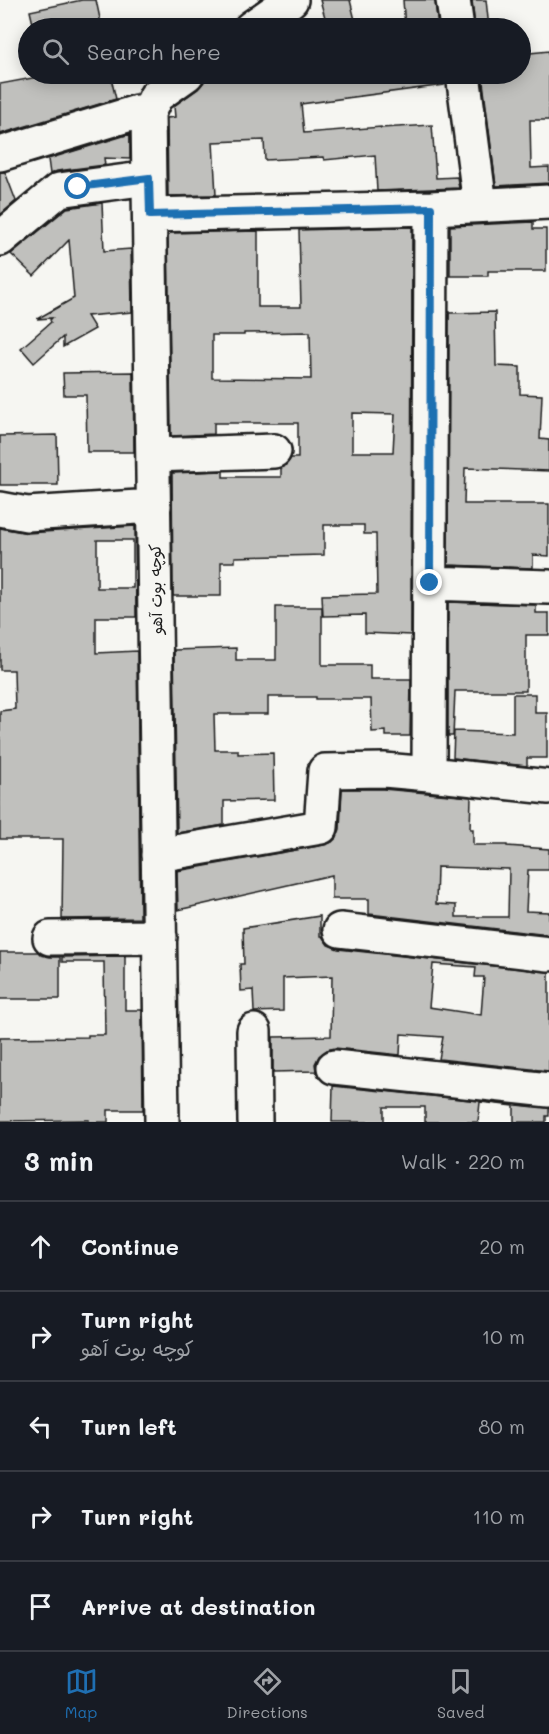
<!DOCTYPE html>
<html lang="en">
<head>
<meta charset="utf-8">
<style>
	:root { --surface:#171b24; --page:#242831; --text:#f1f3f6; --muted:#9ea1a6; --line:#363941; --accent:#1f6fb2 }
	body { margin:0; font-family:Mali,"Playpen Sans Arabic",sans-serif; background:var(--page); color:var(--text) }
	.stop { position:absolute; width:18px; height:18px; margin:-14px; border:4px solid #1f6fb2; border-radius:50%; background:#fff }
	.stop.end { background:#1f6fb2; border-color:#fff; box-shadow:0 2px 6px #0008 }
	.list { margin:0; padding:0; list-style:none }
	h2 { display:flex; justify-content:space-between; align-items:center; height:78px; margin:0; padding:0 24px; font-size:26px }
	h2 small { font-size:20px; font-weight:400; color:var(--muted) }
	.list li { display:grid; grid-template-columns:39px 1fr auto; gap:18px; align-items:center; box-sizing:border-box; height:90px; padding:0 24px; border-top:2px solid var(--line) }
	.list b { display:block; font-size:22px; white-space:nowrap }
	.list p { margin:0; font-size:20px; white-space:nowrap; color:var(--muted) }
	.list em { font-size:20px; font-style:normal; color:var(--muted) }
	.icon { flex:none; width:33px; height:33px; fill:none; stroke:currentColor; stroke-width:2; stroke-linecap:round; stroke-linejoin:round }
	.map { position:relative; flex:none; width:549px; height:1122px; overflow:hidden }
	.search { position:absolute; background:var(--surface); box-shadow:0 3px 15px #0003; left:18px; right:18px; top:18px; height:66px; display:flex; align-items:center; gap:15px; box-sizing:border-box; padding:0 21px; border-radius:33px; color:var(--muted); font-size:22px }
	.sheet { height:528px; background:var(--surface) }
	nav { display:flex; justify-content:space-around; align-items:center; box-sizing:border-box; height:84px; border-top:2px solid var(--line); background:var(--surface); font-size:16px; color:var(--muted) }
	nav a { display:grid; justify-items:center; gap:3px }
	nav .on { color:var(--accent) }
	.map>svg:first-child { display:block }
	.building { fill:#c0c0bd; stroke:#1c1c1c; stroke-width:1.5; fill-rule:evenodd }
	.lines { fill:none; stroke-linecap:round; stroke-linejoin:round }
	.minor-casing { stroke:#1c1c1c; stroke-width:38 }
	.minor { stroke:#f6f6f2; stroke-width:33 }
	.route { stroke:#1f6fb2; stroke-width:8 }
	.labels { text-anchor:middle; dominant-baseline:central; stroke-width:5; stroke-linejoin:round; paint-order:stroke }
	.street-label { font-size:16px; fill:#1c1c1c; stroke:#f6f6f2 }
</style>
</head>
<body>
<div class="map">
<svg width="549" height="1122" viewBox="0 0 549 1122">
	<rect width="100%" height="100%" fill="#f6f6f2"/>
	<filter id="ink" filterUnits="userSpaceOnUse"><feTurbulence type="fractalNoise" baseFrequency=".0167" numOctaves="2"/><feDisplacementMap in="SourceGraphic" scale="12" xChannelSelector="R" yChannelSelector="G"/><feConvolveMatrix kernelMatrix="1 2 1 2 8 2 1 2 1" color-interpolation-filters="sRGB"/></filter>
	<g filter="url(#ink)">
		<path class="building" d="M82,0H96L102,28H34L30,11Z
			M320,0H350L357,28H328Z
			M403,0H435L438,28H405Z
			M472,0H486L489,28H475Z
			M549,51V120H530L531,168L549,167V183L496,186L482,74H520V54Z
			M54,74H110L116,99L0,134V84Z
			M206,74H443L444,85L301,104L304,133L381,127V128L432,125L436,178L457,177L459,188L377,191L375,155L324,160L323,157L265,160L264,140L213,142L216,195L168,196L167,118L175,117L174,106L198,89L204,82Z
			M130,134V159L104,158L105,165L57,171L50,174L48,159Z
			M0,172H5L16,201L0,215Z
			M102,203L104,251L131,249L132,312L87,316L95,329L63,347V337L34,363L21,348L51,322L50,320L52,318L37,319L74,298L69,240L34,276L11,254L67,208Z
			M533,222V229H546V271H488V276H450V226Z
			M412,227L411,635L365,633V615L323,616L322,595L377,594L376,534H364V525H324V555L235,557V562H221V596H173L172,473L223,471V477H281V468L284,467L291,458H298V423H214V434L171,436L168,233L258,231V307H301L299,230ZM310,332L311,379L212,378V335H244V333ZM352,413L395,414L393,452H352Z
			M495,312L496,366L520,367V394L542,395L540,439L549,440V471L465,468L464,504H549V556L533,555V568L448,565L449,313Z
			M133,372L134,452H87L86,395H64L63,373Z
			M57,435L58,485H0V436Z
			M135,526L136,617H96V653L137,651L140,918L62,919L63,839H0V711L15,709L14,670H0V528L28,533ZM97,540H133V588H97Z
			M448,602L536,605V613H549V635H526V691H455L453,736H448Z
			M276,607H322V665H370V679H411L410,736H386V731L372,732L371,699H316V697H268V714H214L215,750H238V754L273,753L274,800L224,801V825L177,833L174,650L236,648V660H276Z
			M513,694H535V713H547V758H527V766L453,758L454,731L513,733Z
			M342,789H383L471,797L470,829H473V845H507V846L549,849V870H528L526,911L549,912V935L369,914V899H332V875L178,910L177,871L324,845L332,842L337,837L340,829ZM437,867L509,869L508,917H456V905L436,904Z
			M320,916V936H322L328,945L338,949L549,972V1071L439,1059L443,1037L401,1034L400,1055L335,1048L327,1050L319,1056L315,1064L316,1071L273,1072V1037L331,1036L332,976L283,978V1011L254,1012L253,990L241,991L240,964H244L243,928ZM433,964L476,967L475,977H484L481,1015L429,1007Z
			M0,952H38L41,955L50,957H60V999H0Z
			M125,956V1010H142L143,1110H108V1122H89V1120L0,1121V1038L88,1037V1035H105L104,962H62V957Z
			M333,1086L549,1108V1116H546V1122H514V1106L480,1102L478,1122H425V1107H384V1122H332Z"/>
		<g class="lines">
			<g class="minor-casing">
				<path id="minor" d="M453,0L457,28
					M251,28L291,0
					M463,74L480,205
					M0,154L137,112L148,113
					M431,208L429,774L549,787
					M150,215L431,208L549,202
					M0,239L59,190L149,178
					M153,455L274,451
					M0,509L27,514L154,506
					M430,583L549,587
					M158,855L321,827L325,771L384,770L429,774
					M340,930L549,954
					M50,938L160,937
					M254,1031L255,1122
					M334,1067L549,1090
					M162,1122L148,113L156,96L187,74"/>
			</g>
			<use href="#minor" class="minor"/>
		</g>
	</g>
	<g class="lines" filter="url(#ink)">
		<path class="route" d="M78,187L149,178L150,215L431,208L430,583"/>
	</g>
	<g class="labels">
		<g class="street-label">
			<text transform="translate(155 589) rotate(-91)">کوچه بوت آهو</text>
		</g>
	</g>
</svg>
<div class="stop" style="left:78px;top:187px"></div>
<div class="stop end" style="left:430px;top:583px"></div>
<div class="search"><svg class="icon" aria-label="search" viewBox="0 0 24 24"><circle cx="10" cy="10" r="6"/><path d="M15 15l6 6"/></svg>Search here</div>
</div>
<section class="sheet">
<h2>3 min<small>Walk · 220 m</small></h2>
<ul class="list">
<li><svg class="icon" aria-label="ahead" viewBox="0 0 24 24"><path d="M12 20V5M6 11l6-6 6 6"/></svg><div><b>Continue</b></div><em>20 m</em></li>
<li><svg class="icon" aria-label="right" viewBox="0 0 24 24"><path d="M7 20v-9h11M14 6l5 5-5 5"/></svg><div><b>Turn right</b><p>کوچه بوت آهو</p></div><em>10 m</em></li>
<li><svg class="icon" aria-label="left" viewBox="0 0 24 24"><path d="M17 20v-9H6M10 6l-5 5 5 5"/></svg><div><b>Turn left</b></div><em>80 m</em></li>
<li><svg class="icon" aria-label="right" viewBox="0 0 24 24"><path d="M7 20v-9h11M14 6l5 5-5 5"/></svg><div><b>Turn right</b></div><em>110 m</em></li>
<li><svg class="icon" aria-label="arrive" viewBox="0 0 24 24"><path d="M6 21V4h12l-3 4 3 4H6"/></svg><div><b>Arrive at destination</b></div></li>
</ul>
</section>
<nav>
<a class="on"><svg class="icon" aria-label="map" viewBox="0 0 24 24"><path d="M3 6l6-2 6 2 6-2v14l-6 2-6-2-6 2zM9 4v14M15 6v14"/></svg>Map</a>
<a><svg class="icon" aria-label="directions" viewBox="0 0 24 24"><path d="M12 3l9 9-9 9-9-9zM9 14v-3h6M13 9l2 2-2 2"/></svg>Directions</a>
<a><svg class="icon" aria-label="saved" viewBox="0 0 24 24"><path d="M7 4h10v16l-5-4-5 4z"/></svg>Saved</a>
</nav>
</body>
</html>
